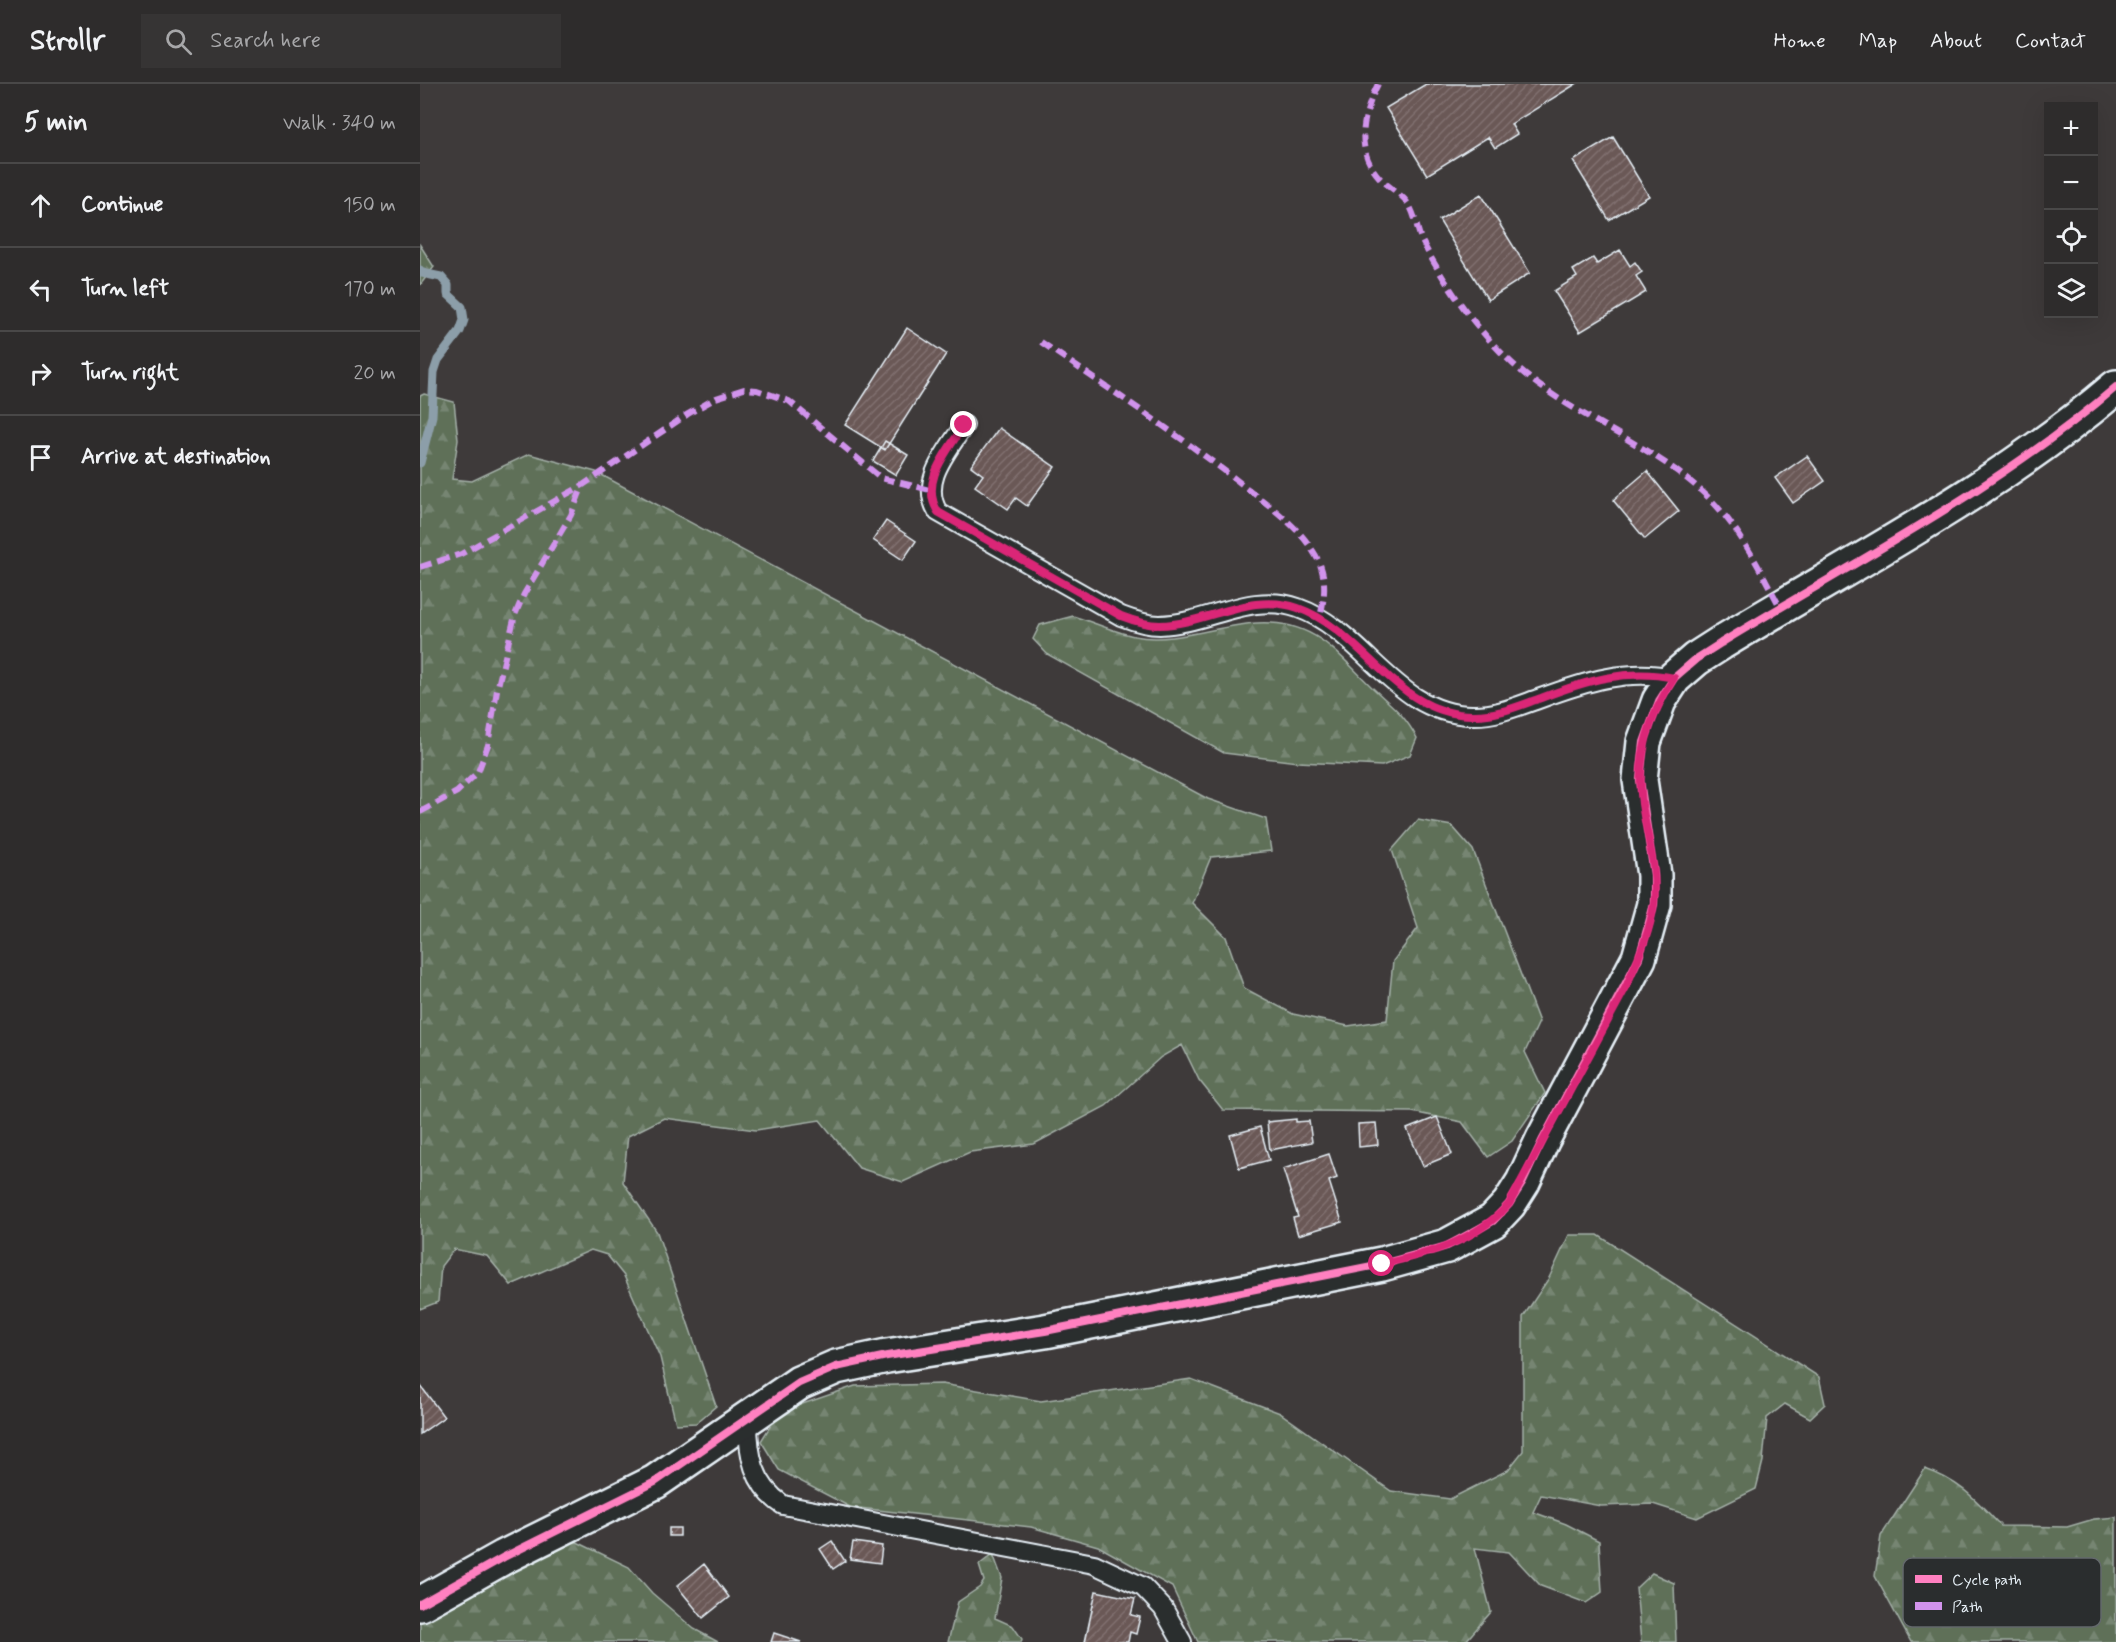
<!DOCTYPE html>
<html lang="en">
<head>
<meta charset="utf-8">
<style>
	:root { --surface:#2e2c2c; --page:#363434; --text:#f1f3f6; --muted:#a7a7a9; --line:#494848 }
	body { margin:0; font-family:Mynerve,sans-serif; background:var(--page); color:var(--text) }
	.controls { position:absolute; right:18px; top:18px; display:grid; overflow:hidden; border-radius:0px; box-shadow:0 6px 24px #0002 }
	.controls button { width:54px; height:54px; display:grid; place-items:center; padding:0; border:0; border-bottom:2px solid var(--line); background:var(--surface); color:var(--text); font:30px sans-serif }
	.stop { position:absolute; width:18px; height:18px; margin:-14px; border:4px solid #db2777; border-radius:50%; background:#fff }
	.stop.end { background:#db2777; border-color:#fff; box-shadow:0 2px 6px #0008 }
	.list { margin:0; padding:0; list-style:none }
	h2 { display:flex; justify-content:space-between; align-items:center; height:78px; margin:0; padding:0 24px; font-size:26px }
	h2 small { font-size:20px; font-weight:400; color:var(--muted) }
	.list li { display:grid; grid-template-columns:39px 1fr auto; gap:18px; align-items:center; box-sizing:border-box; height:84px; padding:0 24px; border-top:2px solid var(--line) }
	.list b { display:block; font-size:22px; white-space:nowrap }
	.list em { font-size:20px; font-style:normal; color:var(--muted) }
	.icon { flex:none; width:33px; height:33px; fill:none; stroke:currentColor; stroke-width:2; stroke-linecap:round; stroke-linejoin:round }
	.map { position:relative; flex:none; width:1696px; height:1558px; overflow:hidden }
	header { display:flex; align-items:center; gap:36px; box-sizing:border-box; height:84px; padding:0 30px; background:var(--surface); border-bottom:2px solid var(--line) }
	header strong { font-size:28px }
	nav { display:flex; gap:33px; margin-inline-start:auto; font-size:21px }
	.search { width:420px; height:54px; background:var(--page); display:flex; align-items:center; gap:15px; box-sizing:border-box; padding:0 21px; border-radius:0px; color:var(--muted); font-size:22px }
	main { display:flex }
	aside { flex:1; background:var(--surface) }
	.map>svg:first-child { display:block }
	.forest { fill:url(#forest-firs); stroke:#a4b0a8; stroke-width:1.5 }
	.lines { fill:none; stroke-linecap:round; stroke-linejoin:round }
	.stream { stroke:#8c9ea9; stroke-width:9 }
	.building { fill:url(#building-hatch); stroke:#e8f1f8; stroke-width:1.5 }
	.lane-casing { stroke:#e8f1f8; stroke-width:22 }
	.street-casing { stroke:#e8f1f8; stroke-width:38 }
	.lane { stroke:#2a2d2e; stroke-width:18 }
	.street { stroke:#2a2d2e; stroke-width:33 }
	.quiet { stroke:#d193ec; stroke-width:6; stroke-dasharray:12 6; stroke-linecap:butt }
	.cycleway-casing { stroke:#2a2d2e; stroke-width:11 }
	.cycleway { stroke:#ff80c0; stroke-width:8 }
	.route { stroke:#db2777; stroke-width:8 }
	.key { fill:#2a2d2e; stroke:#63686b; stroke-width:1.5 }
	.key-label { font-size:16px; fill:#e8f1f8 }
</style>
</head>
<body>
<header>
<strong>Strollr</strong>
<div class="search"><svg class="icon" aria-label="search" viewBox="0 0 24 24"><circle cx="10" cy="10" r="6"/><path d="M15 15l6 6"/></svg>Search here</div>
<nav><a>Home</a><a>Map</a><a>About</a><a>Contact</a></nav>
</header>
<main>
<aside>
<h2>5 min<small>Walk · 340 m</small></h2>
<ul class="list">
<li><svg class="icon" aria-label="ahead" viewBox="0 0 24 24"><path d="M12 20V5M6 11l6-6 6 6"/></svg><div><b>Continue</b></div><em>150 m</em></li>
<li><svg class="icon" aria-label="left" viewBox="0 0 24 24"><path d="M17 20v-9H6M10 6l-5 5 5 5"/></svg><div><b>Turn left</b></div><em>170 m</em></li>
<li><svg class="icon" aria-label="right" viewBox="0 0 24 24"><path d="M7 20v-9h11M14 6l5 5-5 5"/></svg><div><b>Turn right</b></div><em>20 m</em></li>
<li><svg class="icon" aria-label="arrive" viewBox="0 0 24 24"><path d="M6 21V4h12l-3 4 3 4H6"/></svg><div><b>Arrive at destination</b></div></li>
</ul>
</aside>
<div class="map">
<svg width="1696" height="1558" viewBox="0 0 1696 1558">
	<defs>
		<pattern id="forest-firs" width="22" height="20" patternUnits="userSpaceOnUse" patternTransform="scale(1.5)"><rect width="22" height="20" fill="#5f7059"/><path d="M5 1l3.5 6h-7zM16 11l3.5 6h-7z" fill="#768572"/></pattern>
		<pattern id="building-hatch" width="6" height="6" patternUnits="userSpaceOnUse" patternTransform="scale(1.5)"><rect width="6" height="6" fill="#6b5857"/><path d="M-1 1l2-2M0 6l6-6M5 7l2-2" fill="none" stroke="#807070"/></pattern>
	</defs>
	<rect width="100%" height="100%" fill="#3e3a3a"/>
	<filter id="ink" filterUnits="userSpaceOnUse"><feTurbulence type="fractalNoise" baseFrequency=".0167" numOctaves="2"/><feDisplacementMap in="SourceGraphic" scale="12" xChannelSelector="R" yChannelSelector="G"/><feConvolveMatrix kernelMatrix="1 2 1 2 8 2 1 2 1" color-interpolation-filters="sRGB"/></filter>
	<g filter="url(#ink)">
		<path class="forest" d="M0,161L14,183L0,201Z
			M4,310L34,318L38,356L32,395L52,397L109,370L176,388L788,715L846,735L851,767L791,773L772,819L806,853L824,904L873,930L928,942L967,936L973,877L998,844L972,766L998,736L1032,742L1053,766L1119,938L1105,968L1125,1009L1092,1057L1068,1073L1042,1038L992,1028L803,1026L779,996L762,961L741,973L686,1022L614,1060L550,1068L483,1098L439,1084L400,1036L336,1046L244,1034L208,1052L203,1098L237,1148L296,1322L276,1339L256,1340L240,1273L204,1192L187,1171L171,1166L91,1201L67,1172L34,1165L21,1182L18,1218L0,1225V312Z
			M653,532C673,538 694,548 714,552C756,560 797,541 837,539C896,536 917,570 955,606C975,625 983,629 997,654L990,671L962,682L878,678L804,669L627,570L613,555L620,541Z
			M1149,1151H1178L1399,1293L1405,1320L1390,1334L1365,1320L1347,1334L1343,1377L1336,1405L1277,1434L1233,1420L1181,1422L1121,1411L1113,1428L1146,1440L1179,1457L1182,1508L1166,1519L1121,1502L1089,1468L1055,1464L1071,1528L1045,1558H778L752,1503L678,1462L611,1443L430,1423L359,1386L341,1357L359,1328L435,1302L522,1300L621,1317L771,1295L860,1329L971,1407L1030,1415L1088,1386L1103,1367V1233L1129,1194Z
			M1505,1385C1540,1397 1556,1416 1581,1442L1647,1443L1674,1435L1696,1433V1558H1491L1455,1492L1461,1452Z
			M155,1457L209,1483L232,1509L274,1545L298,1558H0V1539L27,1520Z
			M573,1470L582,1494L575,1534L593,1542L602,1555L601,1558H528L538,1518L560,1503L564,1497L559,1481Z
			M1232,1489L1254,1499L1256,1558H1221L1216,1504Z"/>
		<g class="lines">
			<path class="stream" d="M0,186L2,189L21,193L28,201V210L42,223L44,236L40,247L18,276L14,288L12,332L0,379"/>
		</g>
		<path class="building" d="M1006,0H1156L1091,40L1097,50L1075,64L1068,53L1007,91L966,24Z
			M1193,53L1229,112L1189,136L1153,77Z
			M1061,110L1110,189L1068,216L1019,136Z
			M1200,166L1210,182L1215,178L1222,188L1216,192L1226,208L1160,248L1134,207L1157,193L1153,186L1173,174L1177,180Z
			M487,244L526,270L465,366L425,341Z
			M579,344L635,383L607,422L596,414L588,425L555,402L563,391L551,382Z
			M465,357L488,371L476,391L453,377Z
			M1387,372L1405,397L1373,419L1355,394Z
			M1227,387L1259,427L1225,455L1193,416Z
			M466,437L496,457L483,476L453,456Z
			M1017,1033L1032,1070L1003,1082L987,1045Z
			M876,1035V1038L889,1037L892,1058L850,1066L847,1038Z
			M956,1039L958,1061L939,1063L938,1040Z
			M840,1043L849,1076L819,1084L810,1051Z
			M909,1070L917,1094L909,1097L922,1138L878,1151L873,1134L878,1133L863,1085Z
			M0,1301L24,1333L0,1350Z
			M249,1444H260V1452H249Z
			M412,1457L425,1477L413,1485L400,1465Z
			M433,1458L462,1462L460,1479L430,1475Z
			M284,1480L309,1513L283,1534L257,1502Z
			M676,1507L715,1515L711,1531L720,1533L716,1550L710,1548L708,1558H665Z
			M354,1549L381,1558H351Z"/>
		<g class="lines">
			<g class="lane-casing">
				<path id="lane" d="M544,341C528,367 499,397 518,428L701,532C714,537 726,541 740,541C787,540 831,507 878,524C944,547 976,631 1052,631C1076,632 1098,622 1121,614C1165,598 1207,584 1254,594
					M328,1337C328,1370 333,1401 363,1421L674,1480L723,1503L743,1524L762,1558"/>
			</g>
			<g class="street-casing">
				<path id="street" d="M0,1520L84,1473L235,1398L379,1299L416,1283L467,1272L625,1247L962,1180L1027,1162L1073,1137L1089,1120L1103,1098L1123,1055L1219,874L1234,820V791L1220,696L1224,658L1239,617L1254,594L1276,575L1301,559C1434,478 1577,405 1696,303"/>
			</g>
			<use href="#lane" class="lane"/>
			<use href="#street" class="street"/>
			<path class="quiet" d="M958,0C943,30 934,65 959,93C968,103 982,110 989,121C996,132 997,148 1003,159C1026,202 1057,247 1093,280C1152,334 1234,359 1291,416C1321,447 1340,485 1360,523
				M621,258C689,305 758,350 823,401C848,421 876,440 893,467C907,488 906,509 900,533
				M0,483L41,470L163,401L268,330L296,314L324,305L337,306L369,317L461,394L510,406
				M0,728L37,708L58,688L68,661L77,606L95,531L104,510L151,431L163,401"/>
			<g class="cycleway-casing">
				<path id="cycleway" d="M0,1520L84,1473L235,1398L379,1299L416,1283L467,1272L625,1247L962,1180L1027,1162L1073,1137L1089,1120L1103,1098L1123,1055L1219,874L1234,820V791L1220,696L1224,658L1239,617L1254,594L1276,575L1301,559C1434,478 1577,405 1696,303"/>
			</g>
			<use href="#cycleway" class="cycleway"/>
		</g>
	</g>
	<g class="lines" filter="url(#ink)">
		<path class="route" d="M544,341C528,367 499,397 518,428L701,532C714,537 726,541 740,541C787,540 831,507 878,524C944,547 976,631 1052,631C1076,632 1098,622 1121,614C1165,597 1207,584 1254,594C1229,633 1216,673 1222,720C1227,753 1238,786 1234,820C1230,849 1217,877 1206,903L1089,1120C1056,1157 1009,1170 962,1180"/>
	</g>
	<rect x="1483" y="1474" width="198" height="69" rx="9" class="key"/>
	<rect x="1495" y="1491" width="27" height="8" fill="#ff80c0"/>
	<rect x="1495" y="1518" width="27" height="8" fill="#d193ec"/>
	<g class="key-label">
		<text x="1532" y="1501">Cycle path</text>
		<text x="1532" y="1528">Path</text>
	</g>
</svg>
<div class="controls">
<button>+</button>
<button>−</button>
<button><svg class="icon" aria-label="locate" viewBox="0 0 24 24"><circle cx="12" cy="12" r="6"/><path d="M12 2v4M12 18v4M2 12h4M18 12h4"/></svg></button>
<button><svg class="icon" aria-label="layers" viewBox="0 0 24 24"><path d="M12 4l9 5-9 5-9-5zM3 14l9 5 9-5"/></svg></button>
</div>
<div class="stop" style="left:962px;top:1180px"></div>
<div class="stop end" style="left:544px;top:341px"></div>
</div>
</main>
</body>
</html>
